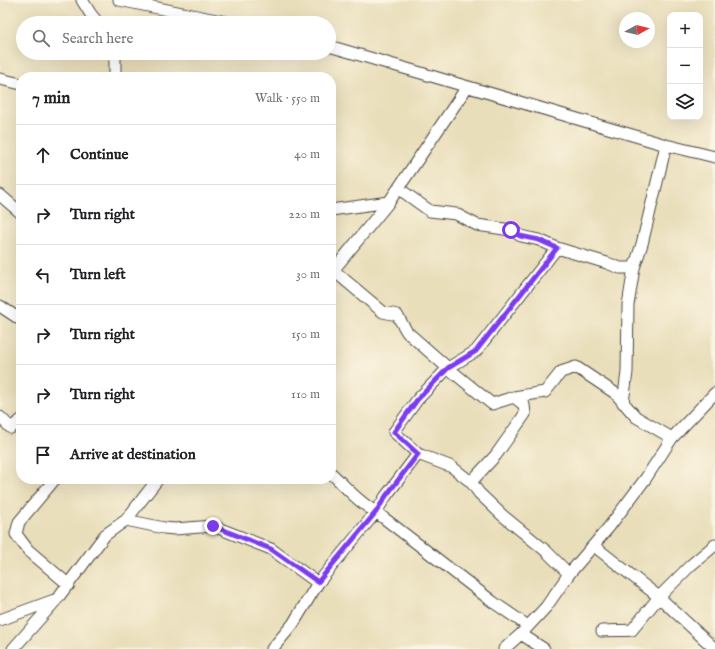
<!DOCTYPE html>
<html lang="en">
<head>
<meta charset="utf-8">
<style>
	:root { --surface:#fff; --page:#f2f2f2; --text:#202124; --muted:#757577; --line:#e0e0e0 }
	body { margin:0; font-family:"IM FELL English",serif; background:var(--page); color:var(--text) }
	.controls { position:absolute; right:12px; top:12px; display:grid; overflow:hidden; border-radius:8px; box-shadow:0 4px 16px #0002 }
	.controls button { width:36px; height:36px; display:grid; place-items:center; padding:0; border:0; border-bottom:1px solid var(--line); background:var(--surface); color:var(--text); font:20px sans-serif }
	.compass { position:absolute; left:619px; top:12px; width:36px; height:36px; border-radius:50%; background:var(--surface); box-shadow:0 4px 16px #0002; rotate:82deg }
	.stop { position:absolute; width:12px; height:12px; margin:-9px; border:3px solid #7c3aed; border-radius:50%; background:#fff }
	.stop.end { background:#7c3aed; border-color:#fff; box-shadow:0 1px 4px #0008 }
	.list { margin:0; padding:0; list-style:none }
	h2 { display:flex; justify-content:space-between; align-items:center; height:52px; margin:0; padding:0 16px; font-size:17px }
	h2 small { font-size:13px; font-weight:400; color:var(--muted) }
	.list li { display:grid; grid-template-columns:26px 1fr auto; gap:12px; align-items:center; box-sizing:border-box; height:60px; padding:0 16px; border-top:1px solid var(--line) }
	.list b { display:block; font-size:15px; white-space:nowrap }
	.list em { font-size:13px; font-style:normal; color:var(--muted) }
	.icon { flex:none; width:22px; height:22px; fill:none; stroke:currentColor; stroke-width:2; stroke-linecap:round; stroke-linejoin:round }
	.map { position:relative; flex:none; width:715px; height:649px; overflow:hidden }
	.search { position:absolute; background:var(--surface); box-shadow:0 4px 16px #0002; left:16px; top:16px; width:320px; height:44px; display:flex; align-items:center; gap:10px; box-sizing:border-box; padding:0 14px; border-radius:22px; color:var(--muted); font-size:15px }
	.panel { position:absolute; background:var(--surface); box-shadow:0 4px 16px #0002; left:16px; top:72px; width:320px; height:412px; border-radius:16px }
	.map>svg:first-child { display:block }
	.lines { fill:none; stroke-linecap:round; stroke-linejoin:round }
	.minor-casing { stroke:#484640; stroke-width:13 }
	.minor { stroke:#fff; stroke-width:11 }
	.route { stroke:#7c3aed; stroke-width:5 }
</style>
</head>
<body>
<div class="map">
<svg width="715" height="649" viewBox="0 0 715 649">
	<rect width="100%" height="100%" fill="#fcf5e5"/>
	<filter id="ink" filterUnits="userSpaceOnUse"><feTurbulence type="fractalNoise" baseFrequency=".025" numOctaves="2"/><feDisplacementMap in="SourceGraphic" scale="8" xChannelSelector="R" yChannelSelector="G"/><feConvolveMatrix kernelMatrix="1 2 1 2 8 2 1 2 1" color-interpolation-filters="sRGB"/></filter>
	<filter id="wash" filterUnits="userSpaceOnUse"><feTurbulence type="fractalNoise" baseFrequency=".012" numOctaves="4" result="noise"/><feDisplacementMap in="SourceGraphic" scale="16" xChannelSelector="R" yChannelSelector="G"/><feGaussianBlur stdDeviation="0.9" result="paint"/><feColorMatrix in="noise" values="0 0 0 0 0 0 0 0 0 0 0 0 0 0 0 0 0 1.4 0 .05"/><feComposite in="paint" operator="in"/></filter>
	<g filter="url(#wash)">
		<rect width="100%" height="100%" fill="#e9deba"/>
	</g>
	<g filter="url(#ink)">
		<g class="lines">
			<g class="minor-casing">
				<path id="minor" d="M82,0L90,13L98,23
					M119,0L231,23
					M329,46L666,145L715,157
					M115,53V77
					M0,79L21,84
					M398,188L430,211L456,214L477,225L511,230L521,236L539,240L557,248L607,263L620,268H634
					M0,195L21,213
					M331,210L389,202
					M331,273L389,202L467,87
					M0,306L21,320
					M514,397L492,404L448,368L476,351L557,248
					M623,403L627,372L628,305L634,268L642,244L666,145
					M0,417L11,428L21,420
					M418,454L452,467L471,482L479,493L502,515L546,551L569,574
					M331,473C346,487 358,502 376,512L493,602L528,626
					M55,479L19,522L16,534L28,550L69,585
					M471,482L496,455L525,414L524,405L514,397L545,392L561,372L576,367L615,393L636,417L672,438
					M126,520L164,528L175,529L213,526L271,549L318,583
					M594,546L659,597L715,649
					M0,620L57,599
					M602,631C613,630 622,631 632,630L659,597L691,565L715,545
					M521,634L544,649
					M13,649L57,599L105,535L126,520L158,479
					M272,649L293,624L318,583L376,512L386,496L418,454L394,432L417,400L448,368L407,332L397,315L383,312L333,270
					M504,649L521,634L546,607L569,574L609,527L646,478L672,438L715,393"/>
			</g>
			<use href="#minor" class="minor"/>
		</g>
	</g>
	<g class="lines" filter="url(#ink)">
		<path class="route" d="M213,526L271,549L318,582L376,512L386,496L418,454L394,432L417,400L448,368L476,351L557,248L539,240L520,236L511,230"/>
	</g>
</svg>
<div class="controls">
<button>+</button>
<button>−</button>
<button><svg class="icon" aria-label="layers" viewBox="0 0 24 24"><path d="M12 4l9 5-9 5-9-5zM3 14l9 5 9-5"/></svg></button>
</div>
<svg class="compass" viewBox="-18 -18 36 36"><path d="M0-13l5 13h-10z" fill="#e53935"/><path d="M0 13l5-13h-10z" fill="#757577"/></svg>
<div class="stop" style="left:511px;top:230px"></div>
<div class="stop end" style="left:213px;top:526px"></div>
<div class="search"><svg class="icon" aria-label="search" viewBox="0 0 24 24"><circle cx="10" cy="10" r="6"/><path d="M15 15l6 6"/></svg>Search here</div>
<section class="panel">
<h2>7 min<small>Walk · 550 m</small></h2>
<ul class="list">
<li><svg class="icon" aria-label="ahead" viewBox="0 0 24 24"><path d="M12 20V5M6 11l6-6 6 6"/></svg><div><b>Continue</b></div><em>40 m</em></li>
<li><svg class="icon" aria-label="right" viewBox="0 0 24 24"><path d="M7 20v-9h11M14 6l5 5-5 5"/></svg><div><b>Turn right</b></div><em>220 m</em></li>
<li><svg class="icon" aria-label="left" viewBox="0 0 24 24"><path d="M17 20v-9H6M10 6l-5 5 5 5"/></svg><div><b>Turn left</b></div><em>30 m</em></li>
<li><svg class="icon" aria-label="right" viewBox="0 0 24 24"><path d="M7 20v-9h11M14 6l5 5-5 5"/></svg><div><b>Turn right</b></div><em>150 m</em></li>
<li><svg class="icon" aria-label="right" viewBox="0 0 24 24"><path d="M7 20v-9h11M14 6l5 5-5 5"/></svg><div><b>Turn right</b></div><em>110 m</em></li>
<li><svg class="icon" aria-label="arrive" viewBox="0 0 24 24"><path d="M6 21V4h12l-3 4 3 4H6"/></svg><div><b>Arrive at destination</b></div></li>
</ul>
</section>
</div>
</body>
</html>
